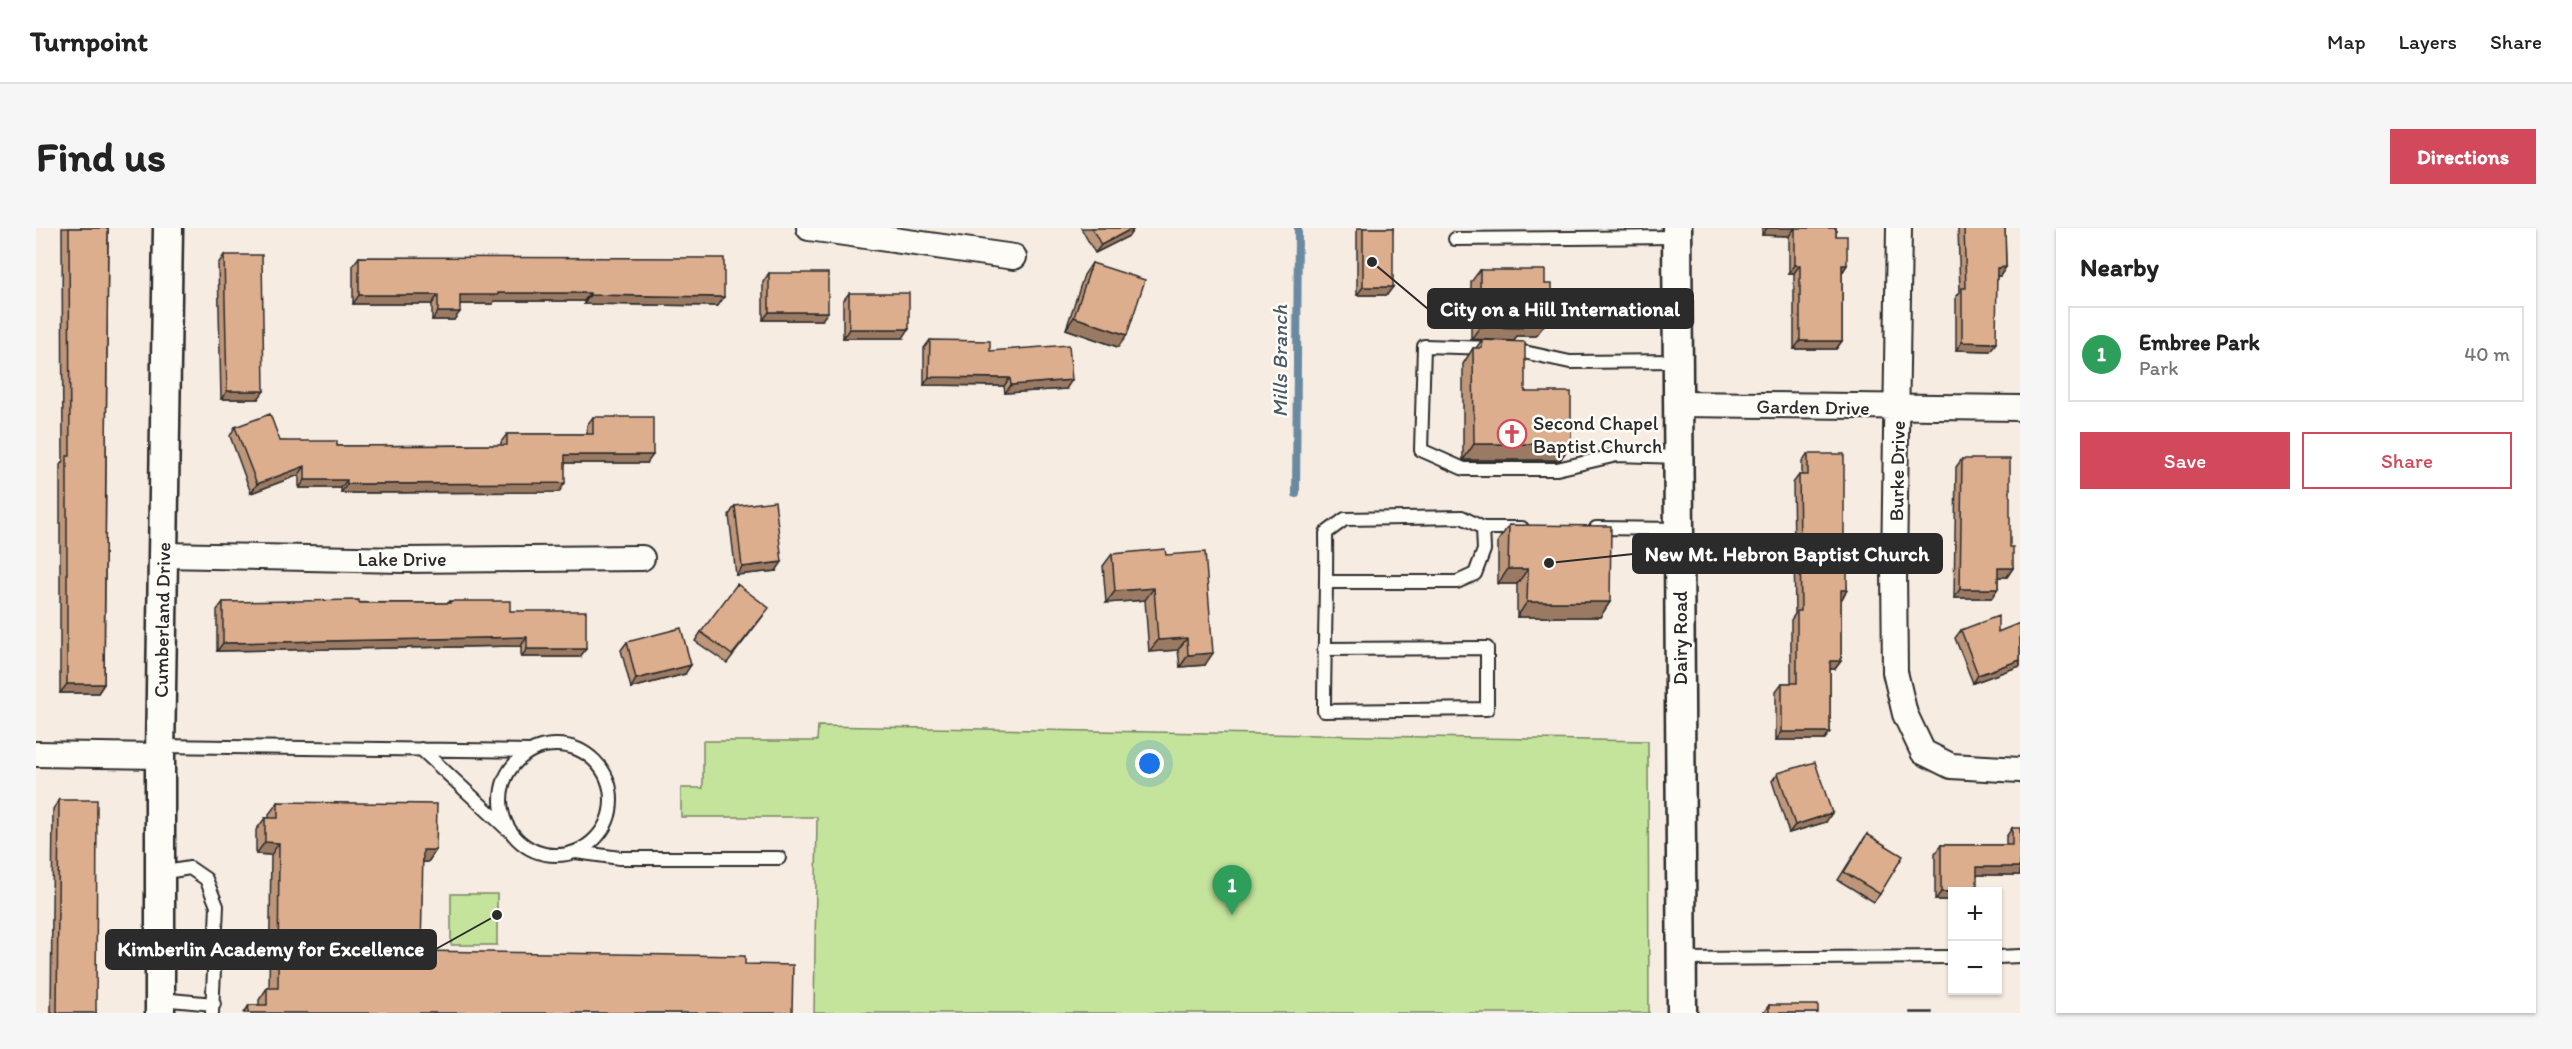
<!DOCTYPE html>
<html lang="en">
<head>
<meta charset="utf-8">
<style>
	:root { --surface:#fff; --page:#f6f6f6; --text:#222; --muted:#767676; --line:#e0e0e0; --accent:#d1495b }
	body { margin:0; font-family:Itim,sans-serif; background:var(--page); color:var(--text) }
	.controls { position:absolute; right:18px; bottom:18px; display:grid; overflow:hidden; border-radius:0px; box-shadow:0 2px 4px #0004 }
	.controls button { width:54px; height:54px; display:grid; place-items:center; padding:0; border:0; border-bottom:2px solid var(--line); background:var(--surface); color:var(--text); font:30px sans-serif }
	.you { position:absolute; left:1114px; top:536px; width:21px; height:21px; margin:-15px; border:4px solid #fff; border-radius:50%; background:#1a73e8; box-shadow:0 0 0 9px #1a73e833 }
	.badge { display:grid; place-items:center; width:39px; height:39px; border-radius:50%; background:var(--accent); color:#fff; font-size:20px; font-weight:700 }
	.pin { position:absolute; translate:-50% -50px; filter:drop-shadow(0 2px 3px #0008) }
	.pin::after { content:''; position:absolute; top:32px; width:21px; height:18px; background:inherit; clip-path:polygon(0 0,100% 0,50% 100%) }
	.list { margin:0; padding:0; list-style:none }
	h2 { display:flex; justify-content:space-between; align-items:center; height:78px; margin:0; padding:0 24px; font-size:26px }
	h2 small { font-size:20px; font-weight:400; color:var(--muted) }
	.list li { display:grid; grid-template-columns:39px 1fr auto; gap:18px; align-items:center; box-sizing:border-box; height:96px; margin:0 12px 12px; padding:0 12px; border:2px solid var(--line); border-radius:0px }
	.list b { display:block; font-size:22px; white-space:nowrap }
	.list p { margin:0; font-size:20px; white-space:nowrap; color:var(--muted) }
	.list em { font-size:20px; font-style:normal; color:var(--muted) }
	.actions { display:flex; gap:12px; padding:18px 24px }
	.actions a { flex:1; padding:14px 0; border:2px solid var(--accent); border-radius:0px; text-align:center; font-size:21px; color:var(--accent) }
	.actions .main { background:var(--accent); color:#fff }
	.map { position:relative; flex:none; width:1984px; height:785px; overflow:hidden; border-radius:0px }
	header { display:flex; align-items:center; gap:36px; box-sizing:border-box; height:84px; padding:0 30px; background:var(--surface); border-bottom:2px solid var(--line) }
	header strong { font-size:28px }
	nav { display:flex; gap:33px; margin-inline-start:auto; font-size:21px }
	.intro { display:flex; align-items:center; justify-content:space-between; box-sizing:border-box; height:144px; padding:0 36px }
	h1 { margin:0; font-size:42px }
	.button { padding:15px 27px; border-radius:0px; background:var(--accent); color:#fff; font-size:21px; font-weight:700 }
	main { display:flex; gap:36px; padding:0 36px }
	aside { flex:1; background:var(--surface); border-radius:0px; box-shadow:0 2px 4px #0004 }
	.map>svg:first-child { display:block }
	.green { fill:#c4e39b; stroke:#788763; stroke-width:1.5 }
	.lines { fill:none; stroke-linecap:round; stroke-linejoin:round }
	.stream { stroke:#6a8aa2; stroke-width:8 }
	.service-casing { stroke:#2b2b2b; stroke-width:16 }
	.minor-casing { stroke:#2b2b2b; stroke-width:28 }
	.tertiary-casing { stroke:#2b2b2b; stroke-width:33 }
	.service { stroke:#fdfcf7; stroke-width:12 }
	.minor { stroke:#fdfcf7; stroke-width:24 }
	.tertiary { stroke:#fdfcf7; stroke-width:28 }
	.wall { fill:#be967a; stroke:#2b2b2b; stroke-width:1.5 }
	.shaded-wall { fill:#9b7a63; stroke:#2b2b2b; stroke-width:1.5 }
	.building { fill:#ddae8e; stroke:#2b2b2b; stroke-width:1.5 }
	.labels { text-anchor:middle; dominant-baseline:central; stroke-width:5; stroke-linejoin:round; paint-order:stroke }
	.street-label { font-size:20px; fill:#2b2b2b; stroke:#fdfcf7 }
	.poi-label { font-size:20px; fill:#2b2b2b; stroke:#fdfcf7; text-anchor:start }
	.water-label { font-size:21px; font-style:italic; fill:#4a5a67; stroke:#fdfcf7 }
	.leader { fill:none; stroke:#2b2b2b; stroke-width:2 }
	.callout-dot { fill:#2b2b2b; stroke:#fdfcf7; stroke-width:2 }
	.callout { fill:#2b2b2b; stroke:#2b2b2b; stroke-width:2 }
	.callout-label { font-size:21px; text-anchor:middle; font-weight:bold; fill:#fff }
</style>
</head>
<body>
<header>
<strong>Turnpoint</strong>
<nav><a>Map</a><a>Layers</a><a>Share</a></nav>
</header>
<div class="intro"><h1>Find us</h1><a class="button">Directions</a></div>
<main>
<div class="map">
<svg width="1984" height="785" viewBox="0 0 1984 785">
	<rect width="100%" height="100%" fill="#f7ece2"/>
	<filter id="ink" filterUnits="userSpaceOnUse"><feTurbulence type="fractalNoise" baseFrequency=".0167" numOctaves="2"/><feDisplacementMap in="SourceGraphic" scale="12" xChannelSelector="R" yChannelSelector="G"/><feConvolveMatrix kernelMatrix="1 2 1 2 8 2 1 2 1" color-interpolation-filters="sRGB"/></filter>
	<g filter="url(#ink)">
		<path class="green" d="M782,498L1612,513L1613,785H778L781,589H645V560H667V513H781Z
			M415,666H461V717H415Z"/>
		<g class="lines">
			<path class="stream" d="M1260,266L1262,0"/>
			<g class="service-casing">
				<path id="service" d="M1419,11L1641,9
					M1457,120L1388,118L1385,222L1428,241H1521L1581,227L1643,229
					M1474,121L1534,134L1642,133
					M1560,300L1643,301
					M1291,354H1421L1439,346L1448,322L1447,300
					M1288,421L1451,420V481L1288,483C1288,423 1291,364 1290,305L1309,291L1426,289L1447,300H1486
					M465 572a55 55 0 1 1 110 0a55 55 0 1 1-110 0Z
					M125,518L494,523
					M385,521L470,600
					M540,624L584,630H743
					M124,645L154,640L170,651L181,678L176,785
					M1962,729L1984,728
					M1646,731L1916,729
					M124,771L178,776"/>
			</g>
			<g class="minor-casing">
				<path id="minor" d="M773,0L978,29
					M1863,0L1858,341L1859,444L1869,486L1887,524L1915,538L1984,542
					M1643,176L1984,180
					M126,327L367,332L606,330
					M0,526L124,528"/>
			</g>
			<g class="tertiary-casing">
				<path id="tertiary" d="M1641,0L1646,785
					M124,785V528L132,0"/>
			</g>
			<use href="#service" class="service"/>
			<use href="#minor" class="minor"/>
			<use href="#tertiary" class="tertiary"/>
		</g>
		<path class="wall" d="M26,0H72L68,456L62,465H24V237L27,233Z
			M1045,0H1098L1093,8L1059,25Z
			M1321,0H1357L1351,67H1321Z
			M1726,0H1800V8L1811,37L1806,45V113L1800,121H1758V45H1753V8L1726,7Z
			M1922,0H1969L1970,39L1964,48H1961L1954,123L1920,122V69L1924,64Z
			M188,27L222,171H185L182,36Z
			M323,29L682,78L548,76V73H458L457,76H424L418,92H396V76H317V37Z
			M1056,35L1091,107L1082,119L1030,101L1048,47Z
			M1444,42L1509,56L1516,82L1509,92L1500,108H1481L1478,113L1435,111V54Z
			M733,45L786,92H727V54Z
			M813,65L867,110H807V73Z
			M894,112L954,123L1030,161L969,165L968,158L888,157V120Z
			M1446,112L1535,216L1524,232H1427V136L1437,120H1440Z
			M557,189L611,235H529L523,264L305,265V260H263V247L215,265L194,208L199,199L244,213L301,218L465,217V214L471,206H551V197Z
			M1772,226L1808,319L1811,362L1805,371V433L1799,441H1794V504L1788,512H1740V463L1746,455H1755V392L1759,386L1757,255L1763,247H1766V234Z
			M1926,231L1974,319L1977,340L1971,349H1962V361L1956,370H1918L1920,239Z
			M699,278L740,343L700,347L693,287Z
			M1473,297L1574,374L1564,389H1481V356H1462V313Z
			M1076,326L1130,327L1169,437L1144,439L1142,422L1113,424L1109,372L1070,375L1067,338Z
			M414,373L474,383L544,429H485V418L181,423V382L187,374L412,375Z
			M727,388L691,435L659,413L665,404Z
			M1984,395V438L1937,455L1919,410L1925,402L1962,404Z
			M591,414L649,446L595,460L585,422Z
			M1742,545L1790,594L1753,605L1736,553Z
			M23,572L60,785H15L17,581Z
			M242,574L400,622L392,634H386L385,723L709,736L756,785H208L213,777H223V772L231,760H233L235,627L220,626V602L229,590H233V586Z
			M1976,600L1984,647H1941L1917,672H1899V625L1905,617H1970V609Z
			M1831,606L1844,666L1838,674L1802,652Z
			M1733,777L1782,785H1727Z"/>
		<path class="shaded-wall" d="M1097,0H1098L1093,8L1059,25L1065,17Z
			M1731,0H1759L1753,8L1726,7Z
			M1759,37H1764L1758,45H1753Z
			M1806,37H1811L1806,45Z
			M1970,39L1964,48H1955L1961,40Z
			M1327,59H1357L1351,67H1321Z
			M462,65H554L548,73H458L457,76H418L424,67Z
			M323,67H402L396,76H317Z
			M554,67L688,69L682,78L548,76Z
			M1509,82H1516L1507,94Z
			M402,84H424L418,92H396Z
			M733,84H792L786,92H727Z
			M1038,89L1091,107L1082,119L1030,101Z
			M1486,96H1509L1500,108H1481L1478,113L1435,111L1444,99Z
			M813,101H873L867,110H807Z
			M1764,113H1806L1800,121H1758Z
			M1926,114L1960,115L1954,123L1920,122Z
			M893,149L974,150L968,158L888,157Z
			M1036,152L1030,161L969,165L975,157Z
			M191,163H228L222,171H185Z
			M1438,216H1535L1524,232H1427Z
			M529,227H617L611,235H523Z
			M269,238L263,247L215,265L221,256Z
			M269,252H311L305,260H263Z
			M529,255L523,264L305,265L311,256Z
			M746,334L740,343L700,347L706,339Z
			M1962,340H1977L1971,349H1956Z
			M1472,341H1492L1481,356H1462Z
			M1118,360L1109,372L1070,375L1079,363Z
			M1924,361H1962L1956,370H1918Z
			M1805,362H1811L1806,371H1799Z
			M1491,374H1574L1564,389H1481Z
			M491,409L485,418L181,423L187,415Z
			M1151,410L1142,422L1113,424L1122,412Z
			M491,421H550L544,429H485Z
			M1177,425L1169,437L1144,439L1152,427Z
			M1984,432V438L1937,455L1942,447Z
			M1794,433H1805L1799,441H1788Z
			M655,437L649,446L595,460L600,451Z
			M31,456H68L62,465H24Z
			M1746,504H1794L1788,512H1740Z
			M1796,585L1790,594L1753,605L1759,597Z
			M229,614L243,615L235,627L220,626Z
			M387,622H400L392,634H378Z
			M1941,639H1984V647H1935Z
			M1905,664H1917V672H1899Z"/>
		<path class="building" d="M33,0H72L68,456H31V228H34Z
			M1056,0H1097L1065,17Z
			M1327,0H1357V59H1327Z
			M1759,0H1800V8H1811V37H1806V113H1764V37H1759Z
			M1928,0H1969L1970,39L1961,40L1960,115L1926,114V60H1930Z
			M188,27H226L228,163H191Z
			M323,29L688,30V69L554,67V65H462V67H424V84H402V67H323Z
			M1056,35L1109,52L1091,107L1038,89Z
			M1444,42H1509V56H1516V82H1509V96H1486V100L1444,99Z
			M733,45H792V84H733Z
			M813,65H873V101H813Z
			M894,112L954,113V123L1033,117L1036,152L975,157L974,150L893,149Z
			M1446,112L1489,114V164H1535V216H1438L1437,120H1446Z
			M234,186L244,213H301V218L471,217V206H557V189H617V227H529V255L311,256V252H269V238L221,256L199,199Z
			M1772,226H1808V319H1811V362H1805V433H1794V504H1746V455H1761V383H1765L1763,247H1772Z
			M1926,231H1974V319H1977V340H1962V361H1924Z
			M739,273L746,334L706,339L699,278Z
			M1473,297L1575,298L1574,374H1491L1492,341H1472Z
			M1129,321L1130,327L1169,324L1177,425L1152,427L1151,410L1122,412L1118,360L1079,363L1076,326Z
			M701,356L733,380L696,427L665,404Z
			M323,372V375H414V373H474V383H550V421H491V409L187,415V374Z
			M1962,388V404L1984,395V432L1942,447L1925,402Z
			M645,400L655,437L600,451L591,414Z
			M1779,534L1796,585L1759,597L1742,545Z
			M23,572H61L60,785H21Z
			M242,574L401,576L400,622H387L385,723L709,728V736L757,737L756,785H212L213,777H231V760H242L243,615L229,614V590H242Z
			M1976,600H1984V639H1941V663L1905,664V617H1976Z
			M1831,606L1867,628L1844,666L1808,644Z
			M1733,777H1782V785H1733Z
			M1874,784H1896V785H1874Z"/>
	</g>
	<defs>
		<g id="church-ring" transform="scale(1.5)"><circle r="9.5" fill="#fdfcf7" stroke="#d1495b" stroke-width="1.5"/><path d="M-1.2-6h2.4v3.5h3.3v2.4h-3.3V6h-2.4V-.1h-3.3v-2.4h3.3Z" fill="#d1495b"/></g>
	</defs>
	<g fill-rule="evenodd">
		<use href="#church-ring" x="1476" y="206"/>
	</g>
	<g class="labels">
		<g class="street-label">
			<text transform="translate(1777 179) rotate(1)">Garden Drive</text>
			<text transform="translate(1861 243) rotate(-89)">Burke Drive</text>
			<text x="366" y="331">Lake Drive</text>
			<text transform="translate(126 392) rotate(-89)">Cumberland Drive</text>
			<text transform="translate(1644 410) rotate(-90)">Dairy Road</text>
		</g>
		<g class="poi-label">
			<text x="1497" y="195">Second Chapel<tspan x="1497" dy="23">Baptist Church</tspan></text>
		</g>
		<g class="water-label">
			<text transform="translate(1243 133) rotate(-90)">Mills Branch</text>
		</g>
	</g>
	<path class="leader" d="M1336 34L1392 81M1513 335L1597 326M461 687L400 721"/>
	<g class="callout-dot">
		<circle cx="1336" cy="34" r="6"/>
		<circle cx="1513" cy="335" r="6"/>
		<circle cx="461" cy="687" r="6"/>
	</g>
	<g class="callout">
		<rect x="1392" y="61" width="265" height="39" rx="6"/>
		<rect x="1597" y="306" width="309" height="39" rx="6"/>
		<rect x="70" y="702" width="330" height="39" rx="6"/>
	</g>
	<g class="callout-label">
		<text x="1524" y="88">City on a Hill International</text>
		<text x="1751" y="333">New Mt. Hebron Baptist Church</text>
		<text x="235" y="728">Kimberlin Academy for Excellence</text>
	</g>
</svg>
<div class="controls">
<button>+</button>
<button>−</button>
</div>
<div class="you"></div>
<div class="pin badge" style="left:1196px;top:687px;background:#2e9e5b">1</div>
</div>
<aside>
<h2>Nearby<small></small></h2>
<ul class="list">
<li><span class="badge" style="background:#2e9e5b">1</span><div><b>Embree Park</b><p>Park</p></div><em>40 m</em></li>
</ul>
<div class="actions"><a class="main">Save</a><a>Share</a></div>
</aside>
</main>
</body>
</html>
